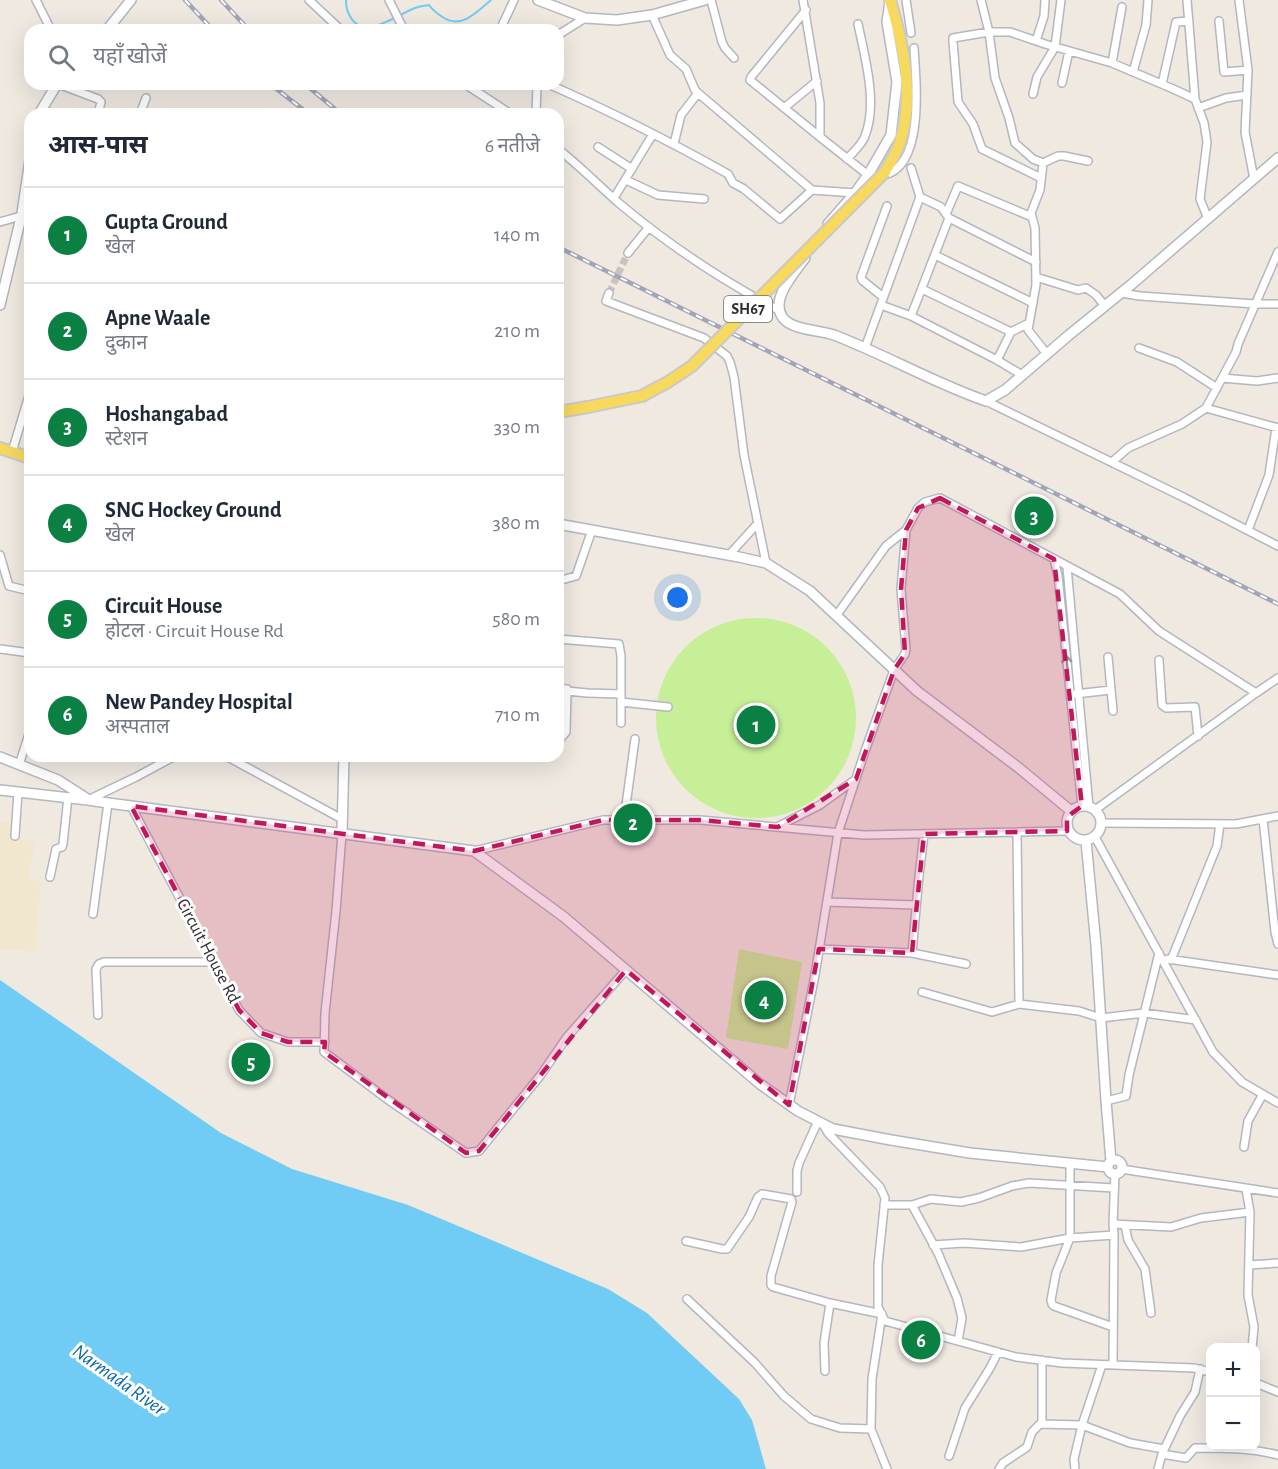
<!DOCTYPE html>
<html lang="hi">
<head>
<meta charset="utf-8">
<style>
	:root { --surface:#fff; --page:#f2f2f3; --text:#1f2937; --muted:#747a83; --line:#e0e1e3; --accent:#0b8043 }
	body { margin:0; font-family:"Alegreya Sans","Noto Sans Devanagari",sans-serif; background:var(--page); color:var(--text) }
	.controls { position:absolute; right:18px; bottom:18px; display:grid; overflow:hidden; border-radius:12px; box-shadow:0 6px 24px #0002 }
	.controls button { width:54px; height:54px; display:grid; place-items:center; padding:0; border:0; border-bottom:2px solid var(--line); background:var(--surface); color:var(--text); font:30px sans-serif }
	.you { position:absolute; left:678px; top:598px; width:21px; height:21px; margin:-15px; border:4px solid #fff; border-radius:50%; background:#1a73e8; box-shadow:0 0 0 9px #1a73e833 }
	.badge { display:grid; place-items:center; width:39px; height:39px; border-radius:50%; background:var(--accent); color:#fff; font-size:20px; font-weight:700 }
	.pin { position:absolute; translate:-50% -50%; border:3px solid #fff; box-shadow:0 2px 6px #0006 }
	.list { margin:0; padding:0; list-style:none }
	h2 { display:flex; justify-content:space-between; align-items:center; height:78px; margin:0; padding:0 24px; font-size:26px }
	h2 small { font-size:20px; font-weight:400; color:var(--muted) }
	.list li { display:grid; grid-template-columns:39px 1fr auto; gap:18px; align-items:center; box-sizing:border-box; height:96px; padding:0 24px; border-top:2px solid var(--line) }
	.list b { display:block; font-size:22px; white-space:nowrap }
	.list p { margin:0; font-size:20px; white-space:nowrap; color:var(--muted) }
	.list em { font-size:20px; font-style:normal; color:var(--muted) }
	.icon { flex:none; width:33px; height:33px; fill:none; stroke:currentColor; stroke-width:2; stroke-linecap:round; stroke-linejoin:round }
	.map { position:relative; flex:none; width:1278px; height:1469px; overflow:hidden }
	.search { position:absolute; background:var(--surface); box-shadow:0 6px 24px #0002; left:24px; top:24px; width:540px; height:66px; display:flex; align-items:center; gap:15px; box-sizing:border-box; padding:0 21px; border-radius:18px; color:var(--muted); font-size:22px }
	.panel { position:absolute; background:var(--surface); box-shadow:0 6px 24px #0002; left:24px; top:108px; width:540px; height:654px; border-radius:18px }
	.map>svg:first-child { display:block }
	.education { fill:#f1e7cf }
	.pitch { fill:#c6ef97 }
	.water { fill:#70ccf4 }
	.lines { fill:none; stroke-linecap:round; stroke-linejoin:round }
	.stream { stroke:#70ccf4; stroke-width:2 }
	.street-tunnel { stroke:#c8c4bc; stroke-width:7; stroke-dasharray:7 3.5; stroke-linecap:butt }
	.street-casing { stroke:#b4b6c1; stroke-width:10 }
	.secondary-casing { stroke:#b4b6c1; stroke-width:12 }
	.primary-casing { stroke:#c9c9c9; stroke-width:14 }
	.street { stroke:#fff; stroke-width:7 }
	.secondary { stroke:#fff; stroke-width:9 }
	.primary { stroke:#f7d95e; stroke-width:10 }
	.rail-casing { stroke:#a2a4b8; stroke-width:4.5 }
	.rail { stroke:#fff; stroke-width:2; stroke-dasharray:7; stroke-linecap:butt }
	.primary-bridge-casing { stroke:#c9c9c9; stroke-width:14; stroke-linecap:butt }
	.primary-bridge { stroke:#f7d95e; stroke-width:10 }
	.oneway { stroke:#969696 }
	.marked { fill:#c2185b; fill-opacity:0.2; stroke:#c2185b; stroke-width:4.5; stroke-dasharray:12 8; stroke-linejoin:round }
	.labels { text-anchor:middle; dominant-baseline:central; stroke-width:6; stroke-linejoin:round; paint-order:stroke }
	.shield { fill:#fff; stroke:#6d6d6d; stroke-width:1.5 }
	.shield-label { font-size:16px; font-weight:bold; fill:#2e2e2e }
	.street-label { font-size:18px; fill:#2e2e2e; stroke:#fff }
	.water-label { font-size:20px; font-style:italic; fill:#086aa7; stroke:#fff }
</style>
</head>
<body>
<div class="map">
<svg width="1278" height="1469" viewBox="0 0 1278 1469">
	<rect width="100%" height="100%" fill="#efe9e0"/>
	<path class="education" d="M0,821L14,823L13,838L35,841L29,878L42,882L37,919L36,952L0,949Z"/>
	<path class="pitch" d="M656 718a100 100 0 1 1 200 0a100 100 0 1 1-200 0Z
		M739,949L802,962L788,1049L726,1038Z"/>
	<path class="water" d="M0,980L221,1133L292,1169L408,1205L608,1289L647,1313L739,1399L752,1420L766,1469H0Z"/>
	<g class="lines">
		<path class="stream" d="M346,0C346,8 347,11 351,18C365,41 398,14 415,8C420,6 425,6 429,5C433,11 438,14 444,18C462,29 478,11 491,0"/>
		<path class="street-tunnel" d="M609,293L628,253"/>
		<g class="street-casing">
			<path id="street" d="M36,0L51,30
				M309,0L341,30
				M389,0L404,30
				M711,0L722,42L725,48L734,58
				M803,0L820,103V137
				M906,0L911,33
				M981,0L989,32L995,78L1009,118L1015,143L1033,159L1043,163L1040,190L1031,213L1035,228L1036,285L1028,330L1047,354
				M1187,0L1195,99L1204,123L1207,142L1200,199L1208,219
				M1239,0L1248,70L1245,132L1254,179
				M806,10L751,77L750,80L820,137L868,175C928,186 916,82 914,48
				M652,15L670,55L686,69L695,90L698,93L812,190
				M1219,21L1224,72L1248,70
				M500,30L514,0
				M558,35L585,18
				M1036,41L1044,16L1045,0
				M1112,63L1122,7
				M1133,72L1146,25L1148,0
				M1062,83L1069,51
				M58,84L98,99L101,102L98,114
				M465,84L511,114
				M548,84C610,111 669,141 728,174L733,183L744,189L780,219L812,190L855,193
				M1162,84L1176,22L1189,21
				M1033,94L1037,77L1055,47L1061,0
				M784,108L817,81
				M1198,108L1226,98L1247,95
				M140,114L146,98
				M536,114L537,84
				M674,144L681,115L698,93
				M598,147L632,169
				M558,149C580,166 599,186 620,204C670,246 723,281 780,311
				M847,159C853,152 862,145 865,136C878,103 865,58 858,24
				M1043,163L1058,156H1064L1088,161
				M1041,178L982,149L973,124L958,102L953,42V38L989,32H1010L1045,44L1112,63L1171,88L1195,99
				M626,180L658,195L704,199
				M920,197L941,207L949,218L1036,262
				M614,198L653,134
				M946,214L958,186L1032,217
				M0,222L21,216
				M628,253L649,227
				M935,255L1033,303
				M1036,277L1078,290L1086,288L1096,295L1105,306
				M922,289L1011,332L1029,323
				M609,293L606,301L704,338L727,356L730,362L734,377L744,455L766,563
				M1121,293L1140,296L1255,304H1278
				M883,297L862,280L861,277L887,206
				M881,305L911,316L949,218
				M911,316L997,360L1022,375
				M865,348L920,197L911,168
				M1139,348L1177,362L1217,388
				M997,360L1011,332
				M1222,378L1257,381L1278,378
				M986,401L1185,498L1278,546
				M1206,408L1278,428
				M12,452L30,392
				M1112,462L1128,448L1182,424L1206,408L1236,352L1238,344L1278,252
				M1248,530L1269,475L1276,428
				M0,555L9,586L30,591
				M729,555L758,523
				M1054,559L1058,576L1082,806
				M1067,567L1089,807
				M558,582V581L576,576L592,530
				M836,616L886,546L906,530
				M558,639L619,644L621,656V694
				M0,649L30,653
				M1108,657L1113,711
				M1159,660L1162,705L1166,708L1195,707L1198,736
				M558,688L567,689V691L566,732L561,738H558
				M567,691L587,693L621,694V723
				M1075,694L1111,690
				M621,702L668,707
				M226,756L342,819
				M19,765L30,731
				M88,800L136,777L175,756
				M131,806L239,1010L261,1033L288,1042H325
				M1095,810L1256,693L1278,678
				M1263,819L1275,932L1278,944
				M624,820L635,739
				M1101,823L1236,824L1278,816
				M779,826L820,805L856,779
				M1017,832L1019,1004
				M342,834L336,911L325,1013L324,1052L387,1099L466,1153L479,1151L540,1076L567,1037L626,970
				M15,836L18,792
				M1095,837L1213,1052L1242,1082L1278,1103
				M474,851L603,820H700L864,835L1067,831
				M50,877L56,849L62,847L63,844L68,797
				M827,902L916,905
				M93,914L108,803
				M819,949L912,953L966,964
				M912,953L919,876L924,834
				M1168,959L1278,975
				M1171,960L1217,846L1220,824
				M922,992L992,1012L1019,1004L1079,1011L1101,1018L1144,1013L1196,1020
				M98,1015L96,969L99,964L104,962H214
				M1106,1101L1126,1096L1129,1075L1159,953
				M789,1105L815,975L838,833L865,751L894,670L905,654L906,649L901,589L906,530L918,508L925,502L940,498L1120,594L1159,631L1256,693
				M824,1126L828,1133L880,1187L885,1198L878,1265V1307L885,1321L1016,1357L1062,1363L1194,1368L1210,1372
				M1244,1147L1248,1121L1263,1094
				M1070,1163V1238L1056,1273L1051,1300L1052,1304L1054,1306L1113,1327
				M1121,1169L1278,1193
				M1246,1189L1250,1212L1248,1295L1254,1327L1252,1348
				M797,1192V1171L799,1163L818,1121
				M884,1205H912L931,1199L961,1202L979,1198L1012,1186L1029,1183L1114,1188
				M912,1205L938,1253L957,1298L962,1318L958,1341
				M1113,1224L1171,1227L1201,1218L1250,1212
				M1125,1225L1128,1240L1145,1269L1151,1313
				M686,1241L722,1249H727L749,1217L758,1197L762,1194L791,1199L792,1202L771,1276V1285L773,1287L830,1303L882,1314L872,1379L871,1429L887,1469
				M933,1245L964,1243L1021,1247L1070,1238L1114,1235
				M1249,1265L1278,1263
				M687,1299L755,1363L784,1396L811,1419L840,1428L871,1429
				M1113,1365L1114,1235L1113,1224L1115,1174
				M825,1371L824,1343L830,1303
				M1256,1383L1278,1392
				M1042,1424V1360
				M1162,1454L1186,1458L1195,1448C1224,1448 1251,1448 1278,1455
				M949,1456L965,1408L990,1368L998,1352
				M999,1469L1003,1463L1027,1447L1032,1432L1040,1424L1082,1425L1130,1443L1164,1449
				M1075,1469L1074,1459L1082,1425L1102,1365
				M1158,1469L1162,1454L1180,1416L1195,1392L1200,1369"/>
		</g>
		<g class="secondary-casing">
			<path id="secondary" d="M538,0L585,18L617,20L652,15L705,0
				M107,30L131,0
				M39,114L57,84
				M828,224L855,193L868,175L891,135L897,82L887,22L890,2
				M805,258C795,272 769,300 783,318C792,330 820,330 834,335C886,355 934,383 986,401L1005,390L1069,335L1132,284L1278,158
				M0,305L22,213L30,160
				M558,524L739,557L766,563L810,591L917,691L1019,768L1071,811
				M0,757L58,780L86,798
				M0,790L88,800L108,803L474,851L564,917L760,1084L798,1111L833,1129L891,1140L970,1153L1108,1167
				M1067 823a17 17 0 1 1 34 0a17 17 0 1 1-34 0Z
				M342,834L344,756
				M1086,841L1096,945L1106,1101L1111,1161
				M1108 1167a7 7 0 1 1 14 0a7 7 0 1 1-14 0Z"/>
		</g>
		<g class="primary-casing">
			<path id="primary" d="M885,172C890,162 897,153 900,142C915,97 903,44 890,0
				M558,412L588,407
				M0,448L30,458"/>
		</g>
		<use href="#street" class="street"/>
		<use href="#secondary" class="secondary"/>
		<use href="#primary" class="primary"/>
		<g class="rail-casing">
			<path id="rail" d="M185,0L213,30
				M221,0L249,30
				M270,84L309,114
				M305,84L341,114
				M558,247L1278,604"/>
		</g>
		<use href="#rail" class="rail"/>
		<g class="primary-bridge-casing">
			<path id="primary-bridge" d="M588,407L642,396L668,382L692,366L885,172"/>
		</g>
		<use href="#primary-bridge" class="primary-bridge"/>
	</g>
	<defs><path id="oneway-shaft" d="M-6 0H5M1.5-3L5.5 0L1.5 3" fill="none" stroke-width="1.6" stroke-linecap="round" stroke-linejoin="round" transform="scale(1.5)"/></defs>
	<use class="oneway" href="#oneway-shaft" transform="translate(1067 664) rotate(-96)"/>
	<path class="marked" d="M940,498L1054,559L1082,806L1067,817V831L924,834L912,953L819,949L789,1105L626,970L479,1151L466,1153L324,1052L325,1042H288L261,1033L239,1010L131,806L474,851L603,820H700L778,827L856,779L894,670L905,654L901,589L906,530L918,508Z"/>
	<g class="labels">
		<rect class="shield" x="724" y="296" width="48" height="26" rx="4.5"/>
		<g class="shield-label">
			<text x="748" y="309">SH67</text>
		</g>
		<g class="street-label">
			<text transform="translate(208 951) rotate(62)">Circuit House Rd</text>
		</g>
		<g class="water-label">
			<text transform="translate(119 1380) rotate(35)">Narmada River</text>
		</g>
	</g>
</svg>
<div class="controls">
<button>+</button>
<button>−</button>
</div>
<div class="you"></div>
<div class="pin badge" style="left:756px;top:725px">1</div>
<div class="pin badge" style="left:633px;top:823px">2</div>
<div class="pin badge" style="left:1034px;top:516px">3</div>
<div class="pin badge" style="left:764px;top:1000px">4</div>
<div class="pin badge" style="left:251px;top:1062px">5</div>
<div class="pin badge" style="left:921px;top:1340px">6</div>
<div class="search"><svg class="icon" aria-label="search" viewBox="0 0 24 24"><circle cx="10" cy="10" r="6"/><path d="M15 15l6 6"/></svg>यहाँ खोजें</div>
<section class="panel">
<h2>आस-पास<small>6 नतीजे</small></h2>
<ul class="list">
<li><span class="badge">1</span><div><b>Gupta Ground</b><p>खेल</p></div><em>140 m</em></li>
<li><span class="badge">2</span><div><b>Apne Waale</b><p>दुकान</p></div><em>210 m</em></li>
<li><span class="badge">3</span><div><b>Hoshangabad</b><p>स्टेशन</p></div><em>330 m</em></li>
<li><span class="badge">4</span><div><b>SNG Hockey Ground</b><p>खेल</p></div><em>380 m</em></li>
<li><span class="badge">5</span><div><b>Circuit House</b><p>होटल · Circuit House Rd</p></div><em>580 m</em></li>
<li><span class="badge">6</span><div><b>New Pandey Hospital</b><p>अस्पताल</p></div><em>710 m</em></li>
</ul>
</section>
</div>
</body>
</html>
